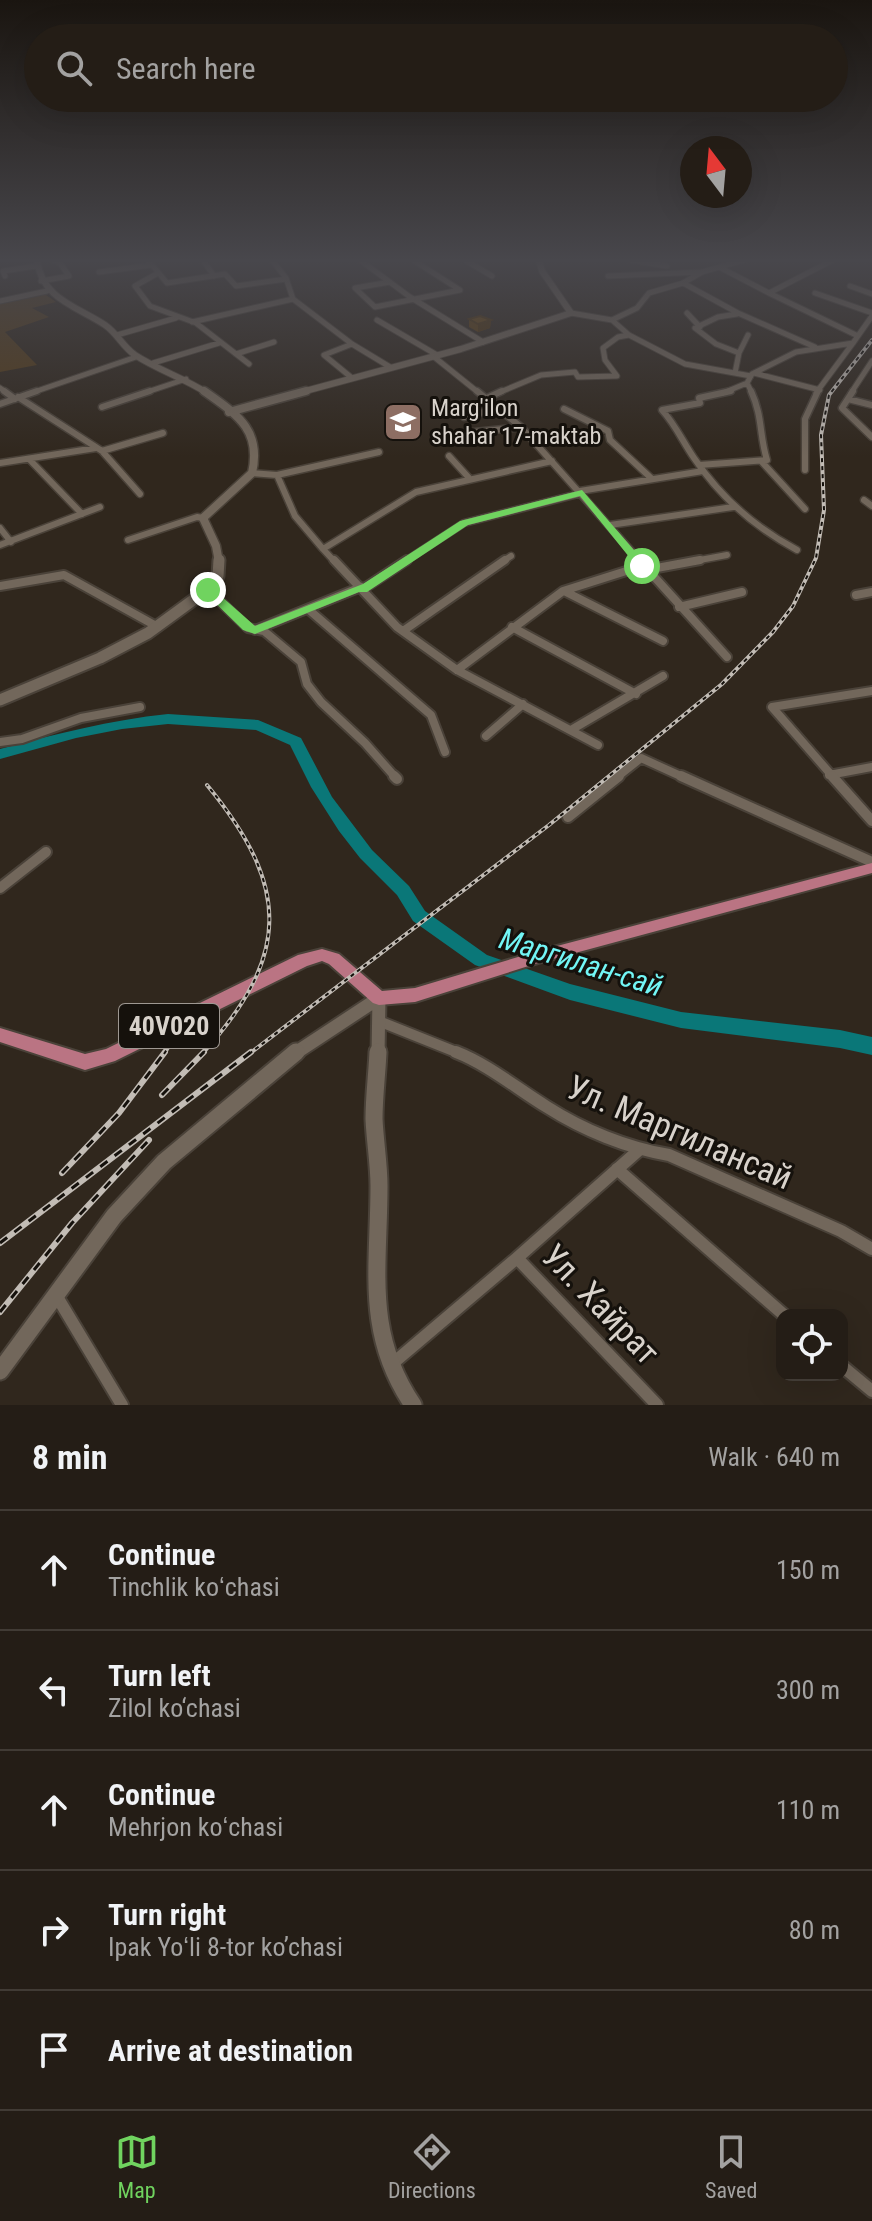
<!DOCTYPE html>
<html lang="en">
<head>
<meta charset="utf-8">
<style>
	:root { --surface:#241d16; --page:#2c261f; --text:#f1f3f6; --muted:#a3a2a1; --line:#413b35; --accent:#70d35f }
	body { margin:0; font-family:"Roboto Condensed",sans-serif; background:var(--page); color:var(--text) }
	.controls { position:absolute; right:24px; bottom:24px; display:grid; overflow:hidden; border-radius:16px; box-shadow:0 8px 32px #0002 }
	.controls button { width:72px; height:72px; display:grid; place-items:center; padding:0; border:0; border-bottom:2px solid var(--line); background:var(--surface); color:var(--text); font:40px sans-serif }
	.compass { position:absolute; left:680px; top:136px; width:72px; height:72px; border-radius:50%; background:var(--surface); box-shadow:0 8px 32px #0002; rotate:344deg }
	.stop { position:absolute; width:24px; height:24px; margin:-18px; border:6px solid #70d35f; border-radius:50%; background:#fff }
	.stop.end { background:#70d35f; border-color:#fff; box-shadow:0 2px 8px #0008 }
	.list { margin:0; padding:0; list-style:none }
	h2 { display:flex; justify-content:space-between; align-items:center; height:104px; margin:0; padding:0 32px; font-size:34px }
	h2 small { font-size:26px; font-weight:400; color:var(--muted) }
	.list li { display:grid; grid-template-columns:52px 1fr auto; gap:24px; align-items:center; box-sizing:border-box; height:120px; padding:0 32px; border-top:2px solid var(--line) }
	.list b { display:block; font-size:30px; white-space:nowrap }
	.list p { margin:0; font-size:26px; white-space:nowrap; color:var(--muted) }
	.list em { font-size:26px; font-style:normal; color:var(--muted) }
	.icon { flex:none; width:44px; height:44px; fill:none; stroke:currentColor; stroke-width:2; stroke-linecap:round; stroke-linejoin:round }
	.map { position:relative; flex:none; width:872px; height:1405px; overflow:hidden }
	.search { position:absolute; background:var(--surface); box-shadow:0 8px 32px #0002; left:24px; right:24px; top:24px; height:88px; display:flex; align-items:center; gap:20px; box-sizing:border-box; padding:0 28px; border-radius:44px; color:var(--muted); font-size:30px }
	.sheet { height:704px; background:var(--surface) }
	nav { display:flex; justify-content:space-around; align-items:center; box-sizing:border-box; height:112px; border-top:2px solid var(--line); background:var(--surface); font-size:22px; color:var(--muted) }
	nav a { display:grid; justify-items:center; gap:4px }
	nav .on { color:var(--accent) }
	.map>svg:first-child { display:block }
	.green { fill:#533b19 }
	.lines { fill:none; stroke-linecap:round; stroke-linejoin:round }
	.river { fill:#0a7778; fill-rule:evenodd }
	.street-far4-casing { stroke:#4a4239; stroke-width:7 }
	.street-far3-casing { stroke:#4a4239; stroke-width:9 }
	.street-far2-casing { stroke:#4a4239; stroke-width:12 }
	.street-far1-casing { stroke:#4a4239; stroke-width:14 }
	.street-casing { stroke:#4a4239; stroke-width:16 }
	.secondary-far4-casing { stroke:#4a4239; stroke-width:8 }
	.secondary-far3-casing { stroke:#4a4239; stroke-width:11 }
	.secondary-far2-casing { stroke:#4a4239; stroke-width:15 }
	.secondary-far1-casing { stroke:#4a4239; stroke-width:17 }
	.secondary-casing { stroke:#4a4239; stroke-width:21 }
	.primary-casing { stroke:#4a4239; stroke-width:4 }
	.street-far4 { stroke:#72675b; stroke-width:5 }
	.street-far3 { stroke:#72675b; stroke-width:6 }
	.street-far2 { stroke:#72675b; stroke-width:8 }
	.street-far1 { stroke:#72675b; stroke-width:10 }
	.street { stroke:#72675b; stroke-width:12 }
	.secondary-far4 { stroke:#72675b; stroke-width:6 }
	.secondary-far3 { stroke:#72675b; stroke-width:8 }
	.secondary-far2 { stroke:#72675b; stroke-width:11 }
	.secondary-far1 { stroke:#72675b; stroke-width:13 }
	.secondary { stroke:#72675b; stroke-width:17 }
	.primary { fill:#ba7483; fill-rule:evenodd }
	.rail-far1-casing { stroke:#c2bcb5; stroke-width:4 }
	.rail-casing { stroke:#c2bcb5; stroke-width:6 }
	.rail-far1 { stroke:#15110c; stroke-width:2; stroke-dasharray:4; stroke-linecap:butt }
	.rail { stroke:#15110c; stroke-width:3; stroke-dasharray:9; stroke-linecap:butt }
	.wall { fill:#5f3e0c }
	.shaded-wall { fill:#4d320a }
	.building { fill:#6e480e; stroke:#4d320a; stroke-width:2 }
	.route { fill:#70d35f }
	.labels { text-anchor:middle; dominant-baseline:central; stroke-width:6; stroke-linejoin:round; paint-order:stroke }
	.far-poi-label { font-size:24px; fill:#d8d2cb; stroke:#15110c; text-anchor:start }
	.shield { fill:#15110c; stroke:#9e9892; stroke-width:2 }
	.shield-label { font-size:26px; font-weight:bold; fill:#d8d2cb }
	.water-label { font-size:30px; font-style:italic; fill:#72f6f6; stroke:#15110c }
	.near-street-label { font-size:34px; fill:#d8d2cb; stroke:#15110c }
</style>
</head>
<body>
<div class="map">
<svg width="872" height="1405" viewBox="0 0 872 1405">
	<rect width="100%" height="100%" fill="#30271d"/>
	<path class="green" d="M43,293L56,302L32,308L49,317L5,332L37,365L0,372V301Z"/>
	<g class="lines">
		<path class="river" d="M168,714L258,720L301,738L332,797L372,850L409,886L425,911L487,955L570,984L681,1012L840,1030L872,1037V1055L840,1048L681,1028L570,1000L475,965L413,921L397,895L360,858L339,831L311,787L290,745L256,730L168,724L122,729L76,738L0,759V749C56,734 110,720 168,714Z"/>
		<g class="street-far4-casing">
			<path id="street-far4" d="M148,260L167,283L225,274L236,286L286,279
				M203,260L214,276
				M272,260L286,278L293,299L352,344L390,367
				M360,260L410,297L483,342
				M465,260L492,276
				M630,260L667,266
				M833,260L769,293L856,335
				M721,268L769,293
				M99,272L151,265
				M158,273L135,286L150,306L196,323L249,364
				M5,276L3,271L36,266
				M608,276L702,272
				M41,281L69,276L60,263L53,260
				M390,282L355,288L375,307L460,290L413,260
				M683,283L738,313L815,347
				M850,286L872,294
				M815,293L872,313
				M0,301L47,291
				M571,313L612,320L629,335L685,364L751,376
				M687,313L700,327
				M737,314L718,317L695,328L716,344L739,353
				M377,320L437,355
				M612,320L637,308L649,293L683,283L702,272L744,260
				M192,322L293,299
				M117,335L176,318
				M352,344L324,355L352,378
				M236,354L274,342
				M433,356L479,393
				M153,363L219,343
				M735,373L739,353L748,335
				M754,373L820,390
				M747,383L752,393
				M0,388L7,393
				M31,393L136,357
				M144,393L186,379
				M498,393L541,375L575,372L578,377L617,376L605,360L603,348L618,337L629,335
				M723,393L747,383L752,374L796,352L853,343L872,316
				M816,393L853,343
				M851,393L872,361"/>
		</g>
		<g class="street-far3-casing">
			<path id="street-far3" d="M4,391L15,399
				M477,391L521,427L641,562
				M731,391L699,398L700,403L662,410C675,424 683,442 694,458C721,498 754,527 797,550
				M853,391L842,408L872,437
				M18,397L102,451L140,494
				M487,398L502,391
				M848,399L872,405
				M0,404L37,391
				M102,407L150,391
				M564,409L608,431L610,440L651,478
				M464,417L500,408
				M456,434L521,427
				M102,451L163,433
				M449,456L470,479
				M29,459L82,514
				M762,462L805,509
				M0,463L96,448
				M699,465L767,460C759,434 763,417 751,391
				M805,470V419L818,391
				M252,473L277,475L295,516L323,549
				M277,475L379,452
				M580,491L703,471
				M864,500L872,506
				M610,525L733,507
				M0,528L11,542
				M128,540L197,517L203,518
				M0,545L100,507
				M335,562L323,549L416,492L552,461
				M404,562L464,523L582,493
				M502,562L511,556
				M689,562L727,555"/>
		</g>
		<g class="street-far2-casing">
			<path id="street-far2" d="M334,560L397,627L457,670L598,745
				M639,560L727,657
				M646,570L700,560
				M0,586L64,575L158,627
				M363,589L407,560
				M208,590L248,628L264,631L301,662L307,684L321,702L365,743L396,778
				M564,591L663,641
				M856,595L872,592
				M679,607L742,592
				M308,609L431,715L445,752
				M512,627L636,694
				M255,630L361,587
				M403,631L505,560
				M457,670L563,591L642,566
				M571,730L663,676
				M486,736L523,704
				M0,742L22,739L81,718L140,707
				M829,775L872,767
				M616,778L641,758L685,778
				M834,778L772,707L872,691"/>
		</g>
		<g class="street-far1-casing">
			<path id="street-far1" d="M394,776L397,779
				M681,776L872,862
				M832,776L872,821
				M568,817L619,776
				M0,888L46,852
				M381,1022L461,1054"/>
		</g>
		<g class="street-casing">
			<path id="street" d="M456,1052C489,1065 516,1088 547,1107C583,1130 627,1148 669,1155L841,1231L872,1249
				M617,1169L784,1315
				M517,1258L639,1150
				M56,1295L122,1405
				M392,1364L517,1258L657,1405
				M842,1366L872,1391"/>
		</g>
		<g class="secondary-far4-casing">
			<path id="secondary-far4" d="M37,260C42,299 76,306 105,325C117,333 123,347 135,355C158,370 184,378 207,393
				M298,393L461,349L571,313L542,271L539,260"/>
		</g>
		<g class="secondary-far3-casing">
			<path id="secondary-far3" d="M204,391C236,414 262,429 252,473L203,518L216,546L219,562
				M229,412L306,391"/>
		</g>
		<g class="secondary-far2-casing">
			<path id="secondary-far2" d="M0,700L100,658L148,633L211,587L218,576L219,560"/>
		</g>
		<g class="secondary-far1-casing">
			<path id="secondary-far1" d="M294,1054L379,998
				M378,1054L379,998"/>
		</g>
		<g class="secondary-casing">
			<path id="secondary" d="M378,1052C377,1074 374,1097 374,1119C375,1141 379,1164 379,1186C379,1268 364,1333 413,1405
				M0,1371L114,1216L164,1162L296,1052"/>
		</g>
		<g class="primary-casing">
			<path id="primary" d="M872,863V873L538,963L415,1002L379,1005L373,1003L329,964L322,961L307,966L115,1061L85,1070L0,1042V1028L85,1054L106,1049L298,955L322,949L339,954L382,991L415,988L538,951Z"/>
		</g>
		<use href="#street-far4" class="street-far4"/>
		<use href="#street-far3" class="street-far3"/>
		<use href="#street-far2" class="street-far2"/>
		<use href="#street-far1" class="street-far1"/>
		<use href="#street" class="street"/>
		<use href="#secondary-far4" class="secondary-far4"/>
		<use href="#secondary-far3" class="secondary-far3"/>
		<use href="#secondary-far2" class="secondary-far2"/>
		<use href="#secondary-far1" class="secondary-far1"/>
		<use href="#secondary" class="secondary"/>
		<use href="#primary" class="primary"/>
		<g class="rail-far1-casing">
			<path id="rail-far1" d="M164,1054L169,1046
				M202,1054C292,955 290,886 207,785
				M249,1054L549,825L722,684L773,632L793,606L816,558L824,510L821,435L829,395L872,340"/>
		</g>
		<g class="rail-casing">
			<path id="rail" d="M162,1095L204,1052
				M62,1173L119,1113L165,1052
				M0,1243L251,1052
				M0,1312L72,1223L149,1140"/>
		</g>
		<use href="#rail-far1" class="rail-far1"/>
		<use href="#rail" class="rail"/>
	</g>
	<path class="wall" d="M469,319L491,320L490,328L478,332L469,327Z"/>
	<path class="shaded-wall" d="M491,320L490,328L478,332V324Z"/>
	<path class="building" d="M480,316L491,320L478,324L469,319Z"/>
	<linearGradient id="sky" x2="0" y2="1"><stop stop-color="#1a1510"/><stop offset="0.57" stop-color="#48474c"/><stop offset="1" stop-color="#48474c" stop-opacity="0"/></linearGradient>
	<rect width="872" height="457" fill="url(#sky)"/>
	<path class="route" d="M582,490L646,564V568H638L580,496L468,525L367,592H359L255,634L243,630L202,590L212,588L255,626L363,584L460,521Z"/>
	<defs>
		<g id="school-square" transform="scale(2)"><rect x="-9" y="-9" width="18" height="18" rx="4" fill="#8d6e63" stroke="#15110c"/><path d="M0-5L7-2L0 1L-7-2ZM-4 1L0 2.5L4 1V4Q0 6-4 4Z" fill="#fff"/></g>
	</defs>
	<g fill-rule="evenodd">
		<use href="#school-square" x="403" y="422"/>
	</g>
	<g class="labels">
		<g class="far-poi-label">
			<text x="431" y="408">Marg'ilon<tspan x="431" dy="28">shahar 17-maktab</tspan></text>
		</g>
		<rect class="shield" x="119" y="1004" width="100" height="44" rx="6"/>
		<g class="shield-label">
			<text x="169" y="1026">40V020</text>
		</g>
		<g class="water-label">
			<text transform="translate(581 962) rotate(17)">Маргилан-сай</text>
		</g>
		<g class="near-street-label">
			<text transform="translate(680 1132) rotate(23)">Ул. Маргилансай</text>
			<text transform="translate(601 1304) rotate(46)">Ул. Хайрат</text>
		</g>
	</g>
</svg>
<div class="controls">
<button><svg class="icon" aria-label="locate" viewBox="0 0 24 24"><circle cx="12" cy="12" r="6"/><path d="M12 2v4M12 18v4M2 12h4M18 12h4"/></svg></button>
</div>
<svg class="compass" viewBox="-18 -18 36 36"><path d="M0-13l5 13h-10z" fill="#e53935"/><path d="M0 13l5-13h-10z" fill="#a3a2a1"/></svg>
<div class="stop" style="left:642px;top:566px"></div>
<div class="stop end" style="left:208px;top:590px"></div>
<div class="search"><svg class="icon" aria-label="search" viewBox="0 0 24 24"><circle cx="10" cy="10" r="6"/><path d="M15 15l6 6"/></svg>Search here</div>
</div>
<section class="sheet">
<h2>8 min<small>Walk · 640 m</small></h2>
<ul class="list">
<li><svg class="icon" aria-label="ahead" viewBox="0 0 24 24"><path d="M12 20V5M6 11l6-6 6 6"/></svg><div><b>Continue</b><p>Tinchlik koʻchasi</p></div><em>150 m</em></li>
<li><svg class="icon" aria-label="left" viewBox="0 0 24 24"><path d="M17 20v-9H6M10 6l-5 5 5 5"/></svg><div><b>Turn left</b><p>Zilol ko‘chasi</p></div><em>300 m</em></li>
<li><svg class="icon" aria-label="ahead" viewBox="0 0 24 24"><path d="M12 20V5M6 11l6-6 6 6"/></svg><div><b>Continue</b><p>Mehrjon koʻchasi</p></div><em>110 m</em></li>
<li><svg class="icon" aria-label="right" viewBox="0 0 24 24"><path d="M7 20v-9h11M14 6l5 5-5 5"/></svg><div><b>Turn right</b><p>Ipak Yoʻli 8-tor koʼchasi</p></div><em>80 m</em></li>
<li><svg class="icon" aria-label="arrive" viewBox="0 0 24 24"><path d="M6 21V4h12l-3 4 3 4H6"/></svg><div><b>Arrive at destination</b></div></li>
</ul>
</section>
<nav>
<a class="on"><svg class="icon" aria-label="map" viewBox="0 0 24 24"><path d="M3 6l6-2 6 2 6-2v14l-6 2-6-2-6 2zM9 4v14M15 6v14"/></svg>Map</a>
<a><svg class="icon" aria-label="directions" viewBox="0 0 24 24"><path d="M12 3l9 9-9 9-9-9zM9 14v-3h6M13 9l2 2-2 2"/></svg>Directions</a>
<a><svg class="icon" aria-label="saved" viewBox="0 0 24 24"><path d="M7 4h10v16l-5-4-5 4z"/></svg>Saved</a>
</nav>
</body>
</html>
